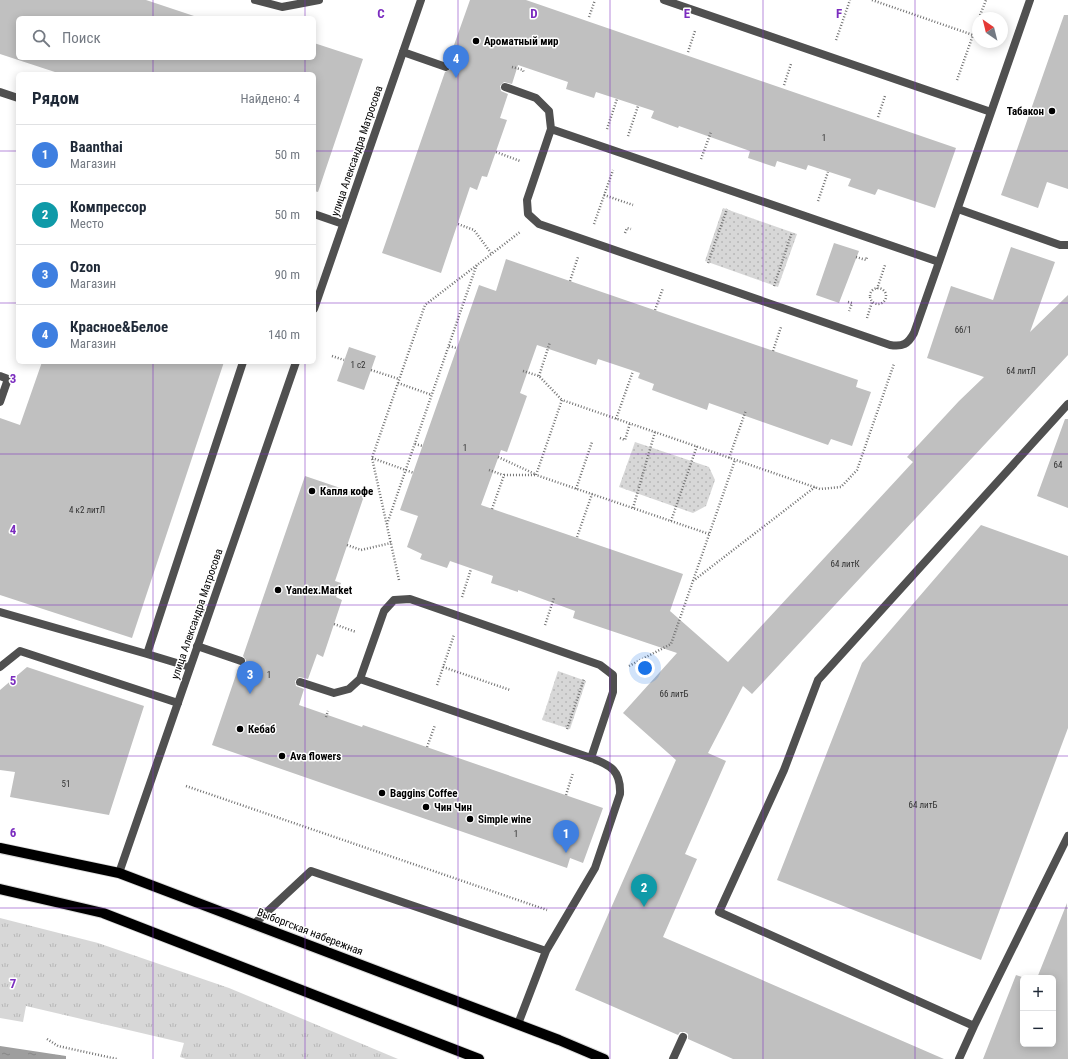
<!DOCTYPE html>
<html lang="ru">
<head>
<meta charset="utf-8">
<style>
	:root { --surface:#fff; --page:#f6f6f7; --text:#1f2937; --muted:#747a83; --line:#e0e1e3; --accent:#000 }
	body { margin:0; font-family:"Roboto Condensed",sans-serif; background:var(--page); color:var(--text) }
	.controls { position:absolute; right:12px; bottom:12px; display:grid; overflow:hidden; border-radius:6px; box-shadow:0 2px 10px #0003 }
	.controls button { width:36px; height:36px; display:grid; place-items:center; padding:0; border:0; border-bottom:1px solid var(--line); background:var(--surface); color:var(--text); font:20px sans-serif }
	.compass { position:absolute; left:972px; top:12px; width:36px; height:36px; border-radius:50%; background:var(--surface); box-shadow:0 2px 10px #0003; rotate:325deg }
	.you { position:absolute; left:645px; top:668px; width:14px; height:14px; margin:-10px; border:3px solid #fff; border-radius:50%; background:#1a73e8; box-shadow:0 0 0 6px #1a73e833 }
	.badge { display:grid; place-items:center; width:26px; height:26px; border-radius:50%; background:var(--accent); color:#fff; font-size:13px; font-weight:700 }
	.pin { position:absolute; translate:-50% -33px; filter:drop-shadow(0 1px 2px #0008) }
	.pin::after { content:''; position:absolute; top:21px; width:14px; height:12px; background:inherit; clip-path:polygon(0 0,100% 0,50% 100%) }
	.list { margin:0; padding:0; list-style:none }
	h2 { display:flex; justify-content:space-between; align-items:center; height:52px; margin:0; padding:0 16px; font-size:17px }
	h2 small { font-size:13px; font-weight:400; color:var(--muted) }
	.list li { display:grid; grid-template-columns:26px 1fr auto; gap:12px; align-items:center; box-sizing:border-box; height:60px; padding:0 16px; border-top:1px solid var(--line) }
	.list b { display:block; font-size:15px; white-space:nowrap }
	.list p { margin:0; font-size:13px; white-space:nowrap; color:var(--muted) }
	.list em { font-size:13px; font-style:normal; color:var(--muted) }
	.icon { flex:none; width:22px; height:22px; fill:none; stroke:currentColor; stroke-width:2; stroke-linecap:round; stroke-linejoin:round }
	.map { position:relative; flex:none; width:1068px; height:1059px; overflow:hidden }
	.search { position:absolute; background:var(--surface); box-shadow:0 2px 10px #0003; left:16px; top:16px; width:300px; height:44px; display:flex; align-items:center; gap:10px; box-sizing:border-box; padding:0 14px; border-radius:6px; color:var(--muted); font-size:15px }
	.panel { position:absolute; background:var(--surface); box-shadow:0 2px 10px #0003; left:16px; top:72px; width:300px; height:292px; border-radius:6px }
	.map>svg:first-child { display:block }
	.grass { fill:url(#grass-tufts) }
	.park { fill:url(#park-dots) }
	.water { fill:url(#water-ripples) }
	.building { fill:#c0c0c0 }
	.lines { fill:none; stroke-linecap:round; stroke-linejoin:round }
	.primary-casing { stroke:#dbdbdb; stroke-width:12 }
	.path { stroke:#727272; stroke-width:2.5; stroke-dasharray:1 2; stroke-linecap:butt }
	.service { stroke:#505050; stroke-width:8 }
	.tertiary { stroke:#505050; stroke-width:8 }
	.primary { stroke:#000; stroke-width:10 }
	.grid { fill:none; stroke:#7b2cbf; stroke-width:1; stroke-opacity:0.55 }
	.poi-dot { fill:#000; stroke:#fff; stroke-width:1.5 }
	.labels { text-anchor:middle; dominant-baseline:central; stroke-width:3; stroke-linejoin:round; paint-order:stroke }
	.number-label { font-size:9px; fill:#303030 }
	.poi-label { font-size:11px; font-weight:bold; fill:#000; stroke:#fff; text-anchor:start }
	.street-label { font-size:11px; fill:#000; stroke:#fff }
	.grid-label { font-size:13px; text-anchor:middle; font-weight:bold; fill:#7b2cbf; stroke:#fff; stroke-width:3; stroke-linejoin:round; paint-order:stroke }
</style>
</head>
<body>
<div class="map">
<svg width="1068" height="1059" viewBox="0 0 1068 1059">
	<defs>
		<pattern id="grass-tufts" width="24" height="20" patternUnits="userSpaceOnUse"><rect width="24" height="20" fill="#d7d7d7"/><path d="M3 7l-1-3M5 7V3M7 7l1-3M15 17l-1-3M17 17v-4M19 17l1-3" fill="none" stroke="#b7b7b7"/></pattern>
		<pattern id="park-dots" width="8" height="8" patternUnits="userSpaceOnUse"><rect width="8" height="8" fill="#d7d7d7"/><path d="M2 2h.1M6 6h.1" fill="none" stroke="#b7b7b7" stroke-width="1.8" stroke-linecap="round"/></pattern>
		<pattern id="water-ripples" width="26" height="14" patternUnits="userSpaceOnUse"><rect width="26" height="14" fill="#9e9e9e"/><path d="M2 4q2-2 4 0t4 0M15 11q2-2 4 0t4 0" fill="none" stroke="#868686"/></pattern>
	</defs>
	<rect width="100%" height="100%" fill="#fff"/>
	<path class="grass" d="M0,918L98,943L229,988L398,1059H186L180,1057L184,1043L26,1006L23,1022L0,1018Z"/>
	<path class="park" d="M723,208L797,234L778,287L705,261Z
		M635,442L709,467L715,480L706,506L693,513L619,487Z
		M558,671L586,681L570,729L542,720Z"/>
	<path class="water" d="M0,1046L66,1056V1059H0Z"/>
	<path class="building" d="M0,0H146L200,18H18V58H314V43L363,59L318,192L314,191V74H61L0,54Z
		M470,0H526L956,148L935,208L878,189L875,195L848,186L851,179L808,165L806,170L777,161L775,167L748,158L750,151L679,126L678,128L651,118L654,111L596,92L594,98L566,89L568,82L518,65L512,84L504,82L500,86L501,91L508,94L500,118L507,120L487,177L482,176L477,190L470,187L441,273L382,253L445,72L451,69V66L448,62Z
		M1064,15H1068V189L1047,182L1038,208L1001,195Z
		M834,243L859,251L839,303L816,295Z
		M1011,247L1055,262L1030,332L1068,295V355L752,694L743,686L708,753L726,761L685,854L697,859L663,937L944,1059H733L688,1039V1034L685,1032H680L678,1035L575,990L676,760L623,713L677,653L573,618L575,611L518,590V592L491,583L493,576L450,561L447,568L420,559L422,554L407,547L418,516L400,510L479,285L496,291L506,259L858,380L856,387L871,392L852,446L831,439L828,445L709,403L707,410L652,390L654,384L638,378L640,373L598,359L596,365L537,345L520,393L527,396L507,452L501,450L481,505L683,574L670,611L728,662L913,462L907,457L959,401L984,377L927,358L951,286L993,300Z
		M349,347L376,356L364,390L337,381Z
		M42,362H224L132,638L0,595V418L20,425Z
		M1065,419H1068V508L1037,496Z
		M305,476L364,496L335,581L341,583L336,597L342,600L323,657L317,654L308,679L299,677L295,681L296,686L304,689L299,705L362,727L363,725L603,808L583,863L570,858L567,868L212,745L239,666H242L246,663V660L243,656Z
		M981,525L1068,556V728L981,960L777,880L862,663Z
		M27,667L144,706L109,815L10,797L15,772L0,770V690Z
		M1067,903L1068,1059H983L1016,975L1025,978H1023V1044H1053V978H1037Z"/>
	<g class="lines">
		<g class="primary-casing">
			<path id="primary" d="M0,848L119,873L559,1040L604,1059
				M0,889L103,913L479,1059"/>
		</g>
		<path class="path" d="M872,0L973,35
			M589,17L595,0
			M979,18L986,0
			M836,40L850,0
			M688,52L695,31
			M512,67L523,70L524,73
			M957,80L978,21
			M784,85L791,64
			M878,117L885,96
			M607,129L617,99
			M628,136L638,106
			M496,152L520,161
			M701,159L711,132
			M604,195L633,205
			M818,201L828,172
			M458,224L474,230L491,253
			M594,224L613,170
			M625,233L627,228L631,229
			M856,257L866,260L867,257
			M708,263L727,209
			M570,281L578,257
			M774,286L792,232
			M870 296a8 8 0 1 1 16 0a8 8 0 1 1-16 0Z
			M877,289L885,265
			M848,302L852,303L849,311
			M655,310L663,288
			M867,318L872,302
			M449,346L456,348
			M773,351L781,327
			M332,356L344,360
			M371,370L399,379
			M523,371L539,376L562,400
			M539,376L550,342
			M398,383L432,395
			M616,419L633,371
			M620,438L625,440L630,423
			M415,444L423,446
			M498,457L535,474
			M372,458L414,473
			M729,458L746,410
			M489,470L503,475
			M576,489L592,442
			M633,508L655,432
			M492,509L504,475H536
			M671,521L697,446
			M387,524L477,264
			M709,534L536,475L562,400L820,489L841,487L857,470L894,364
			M577,537L592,494
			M347,545L361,550L391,543
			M399,580L372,458L425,305L520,232
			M693,581L815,487
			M462,597L471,569
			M334,624L356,632
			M545,625L554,598
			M629,666L671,644L735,460
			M443,667L510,690
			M437,685L454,635
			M326,717L328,711
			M567,729L584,679
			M427,747L435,725
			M186,786L547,910
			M566,795L573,773
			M47,1039L58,1046L117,1059"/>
		<path class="service" d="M255,0L282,7L319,0
			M664,0L991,112
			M403,52L446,67
			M505,87L536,98L549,111L551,129L527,200L528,214L539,224L890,345C903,347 908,344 914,333L939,262L551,129
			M0,92L18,98
			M958,209L1060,245H1068
			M314,214L343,224
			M939,262L1030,0
			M0,376L8,379L0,402
			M0,612L147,654L243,362
			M197,646L241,661
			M147,654L190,667
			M0,667L20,651L178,703
			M300,682L334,693L349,689L360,679L384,611L394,600L410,599L600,665L613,675V692L591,758L360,679
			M254,924L311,871L546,951
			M518,1024L546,951L595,868L620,794C621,771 611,765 591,758
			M974,1026L1068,836
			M673,1059L683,1037
			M959,1059L974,1026L719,912L784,770L818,680L1068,404"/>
		<path class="tertiary" d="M314,309L421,0
			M119,873L296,362"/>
		<use href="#primary" class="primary"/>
	</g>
	<path class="grid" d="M153,0V18M305,0V18M458,0V1059M610,0V1059M763,0V1059M915,0V1059M153,58V74M305,58V74M0,151H18M314,151H1068M0,303H18M314,303H1068M153,362V1059M305,362V1059M0,454H1068M0,605H1068M0,756H1068M0,908H1068"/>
	<g class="poi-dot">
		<circle cx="476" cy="41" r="4"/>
		<circle cx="1052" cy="111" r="4"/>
		<circle cx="312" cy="491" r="4"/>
		<circle cx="278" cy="590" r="4"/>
		<circle cx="240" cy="729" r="4"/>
		<circle cx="282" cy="756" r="4"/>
		<circle cx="382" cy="793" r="4"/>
		<circle cx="426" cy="807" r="4"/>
		<circle cx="470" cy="819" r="4"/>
	</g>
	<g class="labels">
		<g class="number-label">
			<text x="824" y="138">1</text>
			<text x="963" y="330">66/1</text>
			<text x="358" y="365">1 с2</text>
			<text x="1021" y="371">64 литЛ</text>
			<text x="465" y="448">1</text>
			<text x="1058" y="465">64</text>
			<text x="87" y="510">4 к2 литЛ</text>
			<text x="845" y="564">64 литК</text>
			<text x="269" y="675">1</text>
			<text x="674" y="694">66 литБ</text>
			<text x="66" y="784">51</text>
			<text x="923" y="805">64 литБ</text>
			<text x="516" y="834">1</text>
		</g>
		<g class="poi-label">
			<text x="484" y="41">Ароматный мир</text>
			<text x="1044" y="111" text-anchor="end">Табакон</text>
			<text x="320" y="491">Капля кофе</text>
			<text x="286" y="590">Yandex.Market</text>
			<text x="248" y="729">Кебаб</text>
			<text x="290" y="756">Ava flowers</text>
			<text x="390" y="793">Baggins Coffee</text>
			<text x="434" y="807">Чин Чин</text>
			<text x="478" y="819">Simple wine</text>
		</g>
		<g class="street-label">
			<text transform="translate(357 151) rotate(-71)">улица Александра Матросова</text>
			<text transform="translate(197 614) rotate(-71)">улица Александра Матросова</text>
			<text transform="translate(310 932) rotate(21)">Выборгская набережная</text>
		</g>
	</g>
	<g class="grid-label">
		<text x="381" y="18">C</text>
		<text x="534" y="18">D</text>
		<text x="687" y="18">E</text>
		<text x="839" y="18">F</text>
		<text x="13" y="383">3</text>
		<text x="13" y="534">4</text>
		<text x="13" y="685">5</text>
		<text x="13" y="837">6</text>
		<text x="13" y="988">7</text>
	</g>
</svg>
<div class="controls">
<button>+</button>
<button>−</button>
</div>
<svg class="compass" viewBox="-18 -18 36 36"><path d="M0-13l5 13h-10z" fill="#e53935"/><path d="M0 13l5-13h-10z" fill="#747a83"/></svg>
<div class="you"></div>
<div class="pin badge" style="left:566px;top:853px;background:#3f7fe0">1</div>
<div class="pin badge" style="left:644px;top:907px;background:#0f9aa8">2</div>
<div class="pin badge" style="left:250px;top:694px;background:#3f7fe0">3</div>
<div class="pin badge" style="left:456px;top:78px;background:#3f7fe0">4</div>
<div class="search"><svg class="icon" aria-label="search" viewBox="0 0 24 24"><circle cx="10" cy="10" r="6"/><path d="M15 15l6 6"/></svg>Поиск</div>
<section class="panel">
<h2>Рядом<small>Найдено: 4</small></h2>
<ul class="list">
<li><span class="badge" style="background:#3f7fe0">1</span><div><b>Baanthai</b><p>Магазин</p></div><em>50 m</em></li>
<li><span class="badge" style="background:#0f9aa8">2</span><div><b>Компрессор</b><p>Место</p></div><em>50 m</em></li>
<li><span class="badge" style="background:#3f7fe0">3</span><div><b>Ozon</b><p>Магазин</p></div><em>90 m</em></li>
<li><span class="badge" style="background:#3f7fe0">4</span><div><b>Красное&amp;Белое</b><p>Магазин</p></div><em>140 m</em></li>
</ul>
</section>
</div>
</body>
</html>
